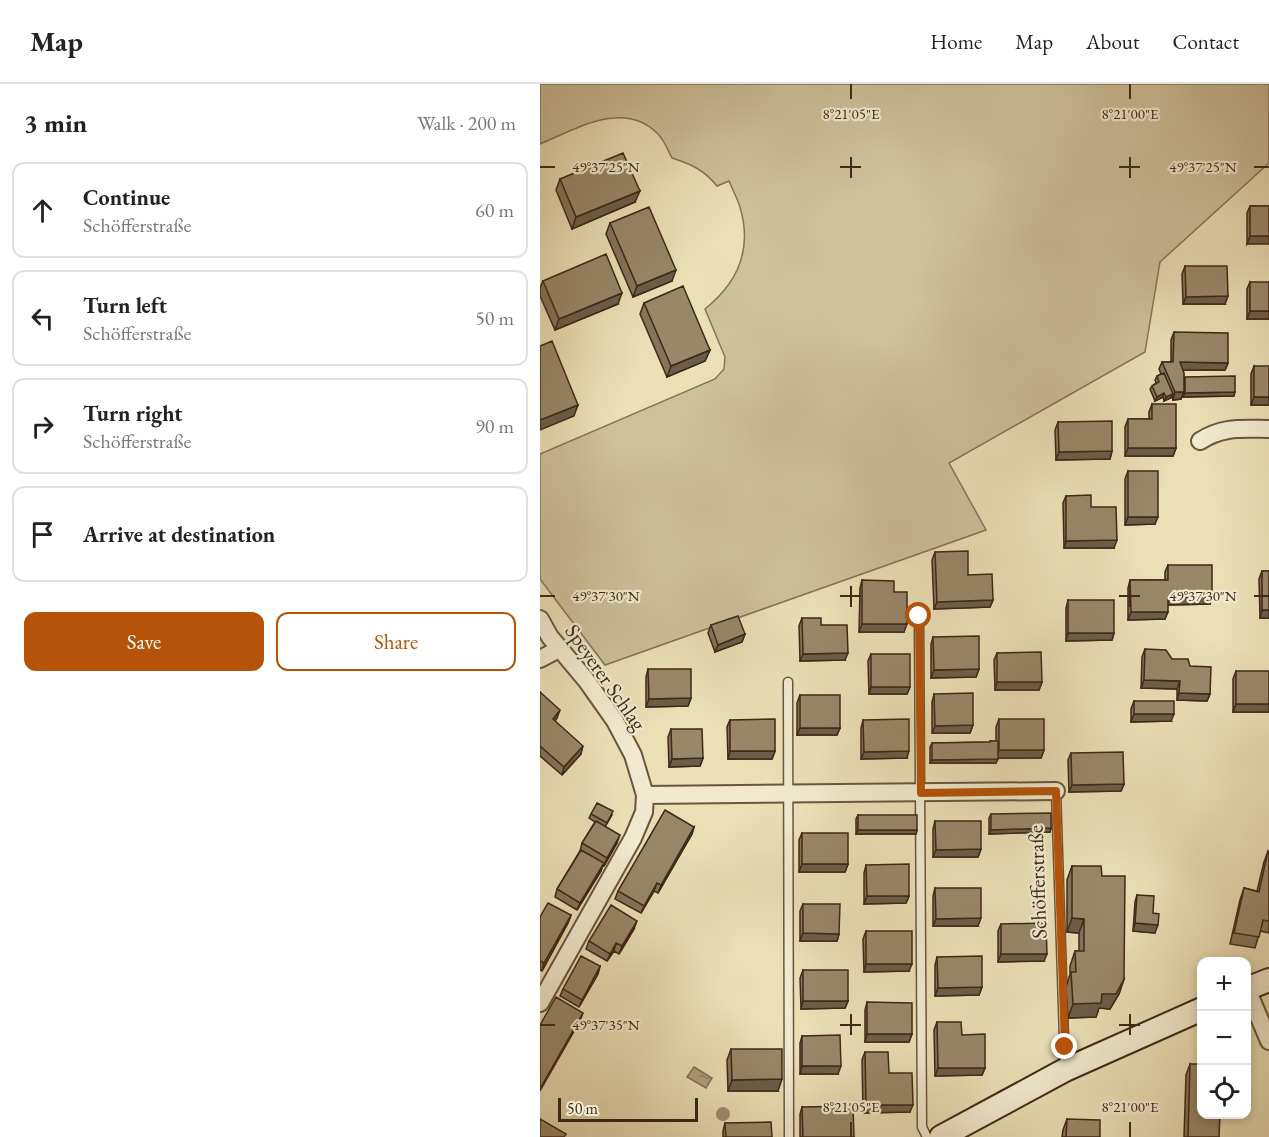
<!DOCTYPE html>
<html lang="en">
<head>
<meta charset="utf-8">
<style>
	:root { --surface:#fff; --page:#f2f2f2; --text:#222; --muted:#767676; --line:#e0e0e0; --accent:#b45309 }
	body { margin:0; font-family:"EB Garamond",serif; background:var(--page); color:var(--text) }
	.controls { position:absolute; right:18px; bottom:18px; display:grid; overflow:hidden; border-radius:12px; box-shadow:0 3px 9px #0003 }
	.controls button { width:54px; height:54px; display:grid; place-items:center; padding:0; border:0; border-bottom:2px solid var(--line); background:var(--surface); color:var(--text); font:30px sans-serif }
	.scale { position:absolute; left:18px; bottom:15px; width:140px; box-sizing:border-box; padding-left:6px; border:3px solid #3f2816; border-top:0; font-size:16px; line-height:21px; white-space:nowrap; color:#3f2816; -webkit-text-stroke:4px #f1eacf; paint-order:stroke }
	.stop { position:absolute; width:18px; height:18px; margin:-14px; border:4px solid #b45309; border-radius:50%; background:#fff }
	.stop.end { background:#b45309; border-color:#fff; box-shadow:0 2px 6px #0008 }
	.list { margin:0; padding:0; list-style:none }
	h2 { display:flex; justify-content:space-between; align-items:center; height:78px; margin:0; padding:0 24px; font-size:26px }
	h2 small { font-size:20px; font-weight:400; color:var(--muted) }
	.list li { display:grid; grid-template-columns:39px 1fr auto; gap:18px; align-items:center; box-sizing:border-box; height:96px; margin:0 12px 12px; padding:0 12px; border:2px solid var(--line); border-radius:12px }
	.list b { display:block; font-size:22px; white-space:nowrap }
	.list p { margin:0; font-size:20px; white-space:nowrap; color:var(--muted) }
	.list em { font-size:20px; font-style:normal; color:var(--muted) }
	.actions { display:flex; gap:12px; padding:18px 24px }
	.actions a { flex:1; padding:14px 0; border:2px solid var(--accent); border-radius:12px; text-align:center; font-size:21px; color:var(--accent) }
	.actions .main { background:var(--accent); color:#fff }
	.icon { flex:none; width:33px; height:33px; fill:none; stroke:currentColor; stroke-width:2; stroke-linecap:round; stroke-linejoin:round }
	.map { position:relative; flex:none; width:729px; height:1053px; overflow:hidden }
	header { display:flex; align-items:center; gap:36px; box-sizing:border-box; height:84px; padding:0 30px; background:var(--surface); border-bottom:2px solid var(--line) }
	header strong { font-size:28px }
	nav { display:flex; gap:33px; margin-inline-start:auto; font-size:21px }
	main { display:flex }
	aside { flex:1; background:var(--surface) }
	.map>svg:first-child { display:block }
	.grass { fill:#cdc09a; stroke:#867458; stroke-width:1.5 }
	.water { fill:url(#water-ripples); stroke:#837155; stroke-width:1.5 }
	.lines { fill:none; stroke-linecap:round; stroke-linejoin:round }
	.lane-casing { stroke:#6a563e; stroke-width:11 }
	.street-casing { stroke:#6a563e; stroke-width:20 }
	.secondary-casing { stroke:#3f2816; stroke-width:26 }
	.lane { stroke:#f1eacf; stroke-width:8 }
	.street { stroke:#f1eacf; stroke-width:16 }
	.secondary { stroke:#f1eacf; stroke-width:22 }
	.tree { fill:#9f8f70 }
	.wall { fill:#83745a; stroke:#3f2816; stroke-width:1.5 }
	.shaded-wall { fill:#6a5e4a; stroke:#3f2816; stroke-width:1.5 }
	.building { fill:#988769; stroke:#3f2816; stroke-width:1.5 }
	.route { stroke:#b45309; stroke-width:8 }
	.ticks { fill:none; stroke:#3f2816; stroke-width:2 }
	.labels { text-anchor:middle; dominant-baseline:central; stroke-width:4.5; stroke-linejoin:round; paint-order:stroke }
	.street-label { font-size:21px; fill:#3f2816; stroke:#f1eacf }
	.ticks-label { font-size:15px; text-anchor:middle; fill:#3f2816; stroke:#f1eacf; stroke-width:4.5; stroke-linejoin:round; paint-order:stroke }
</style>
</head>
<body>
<header>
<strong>Map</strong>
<nav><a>Home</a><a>Map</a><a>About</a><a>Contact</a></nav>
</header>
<main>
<aside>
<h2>3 min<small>Walk · 200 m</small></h2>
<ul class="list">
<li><svg class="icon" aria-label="ahead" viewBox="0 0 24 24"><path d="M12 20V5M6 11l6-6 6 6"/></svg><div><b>Continue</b><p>Schöfferstraße</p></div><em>60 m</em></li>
<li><svg class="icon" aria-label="left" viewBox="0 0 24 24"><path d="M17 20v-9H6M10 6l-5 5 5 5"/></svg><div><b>Turn left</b><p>Schöfferstraße</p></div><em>50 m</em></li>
<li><svg class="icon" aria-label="right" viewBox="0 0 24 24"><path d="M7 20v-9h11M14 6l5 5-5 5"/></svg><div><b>Turn right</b><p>Schöfferstraße</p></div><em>90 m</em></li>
<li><svg class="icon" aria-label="arrive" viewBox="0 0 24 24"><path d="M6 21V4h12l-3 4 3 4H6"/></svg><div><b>Arrive at destination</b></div></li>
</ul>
<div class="actions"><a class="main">Save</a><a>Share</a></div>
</aside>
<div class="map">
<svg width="729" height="1053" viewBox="0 0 729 1053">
	<defs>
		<pattern id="water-ripples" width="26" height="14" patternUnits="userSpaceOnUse" patternTransform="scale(1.5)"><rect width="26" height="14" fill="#b0a17f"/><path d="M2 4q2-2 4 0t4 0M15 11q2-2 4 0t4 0" fill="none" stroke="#918367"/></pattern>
	</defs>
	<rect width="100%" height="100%" fill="#eadfb5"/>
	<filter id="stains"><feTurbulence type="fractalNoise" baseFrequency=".00333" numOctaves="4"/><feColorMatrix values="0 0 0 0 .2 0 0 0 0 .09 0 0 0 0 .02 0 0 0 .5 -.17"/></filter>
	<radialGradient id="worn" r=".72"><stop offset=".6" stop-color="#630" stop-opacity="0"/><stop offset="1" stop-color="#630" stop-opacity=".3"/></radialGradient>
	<path class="grass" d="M0,0H729V79L620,178L605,268L409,379L446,446L65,581L0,495V370L175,295L184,285L185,273L165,225C196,200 212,168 201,127C199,117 193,107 189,97L177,102C164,86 151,80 132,74C128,66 124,56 118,50C84,15 36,45 0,60Z"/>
	<path class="water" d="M154,983L172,994L166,1004L147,993Z"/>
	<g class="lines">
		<g class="lane-casing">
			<path id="lane" d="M379,532L382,1043L387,1053
				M248,598L249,1053
				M516,707L525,985"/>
		</g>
		<g class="street-casing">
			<path id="street" d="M660,357C683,342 702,345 729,345
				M0,535L10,553L46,596L75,637L93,671L105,711L104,728L93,754L0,919
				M0,575L19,565
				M105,711L516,707
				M707,905L729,957"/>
		</g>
		<g class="secondary-casing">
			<path id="secondary" d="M706,905L729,896
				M401,1053L525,986L662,925"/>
		</g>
		<use href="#lane" class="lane"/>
		<use href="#street" class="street"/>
		<use href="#secondary" class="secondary"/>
	</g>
	<circle class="tree" cx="183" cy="1030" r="7"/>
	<path class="wall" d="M20,95L95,118L32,145L16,106Z
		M710,122H729L707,160V129Z
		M70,139L132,197L93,213L66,150Z
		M645,182L685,220H643L642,190Z
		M3,197L78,220L15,246L0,212V204Z
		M710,198L729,235H707V205Z
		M104,219L170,266L165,277L127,293L100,230Z
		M634,248L688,279L685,286H643L644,295L694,312L643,313V308L641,315L633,316L632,313L624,317L623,313L615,317L610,305L612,302L616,299L615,296L617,292L621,290L619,285L622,278H631V256Z
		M714,282L729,321H711V290Z
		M612,320L636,364L633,372H585V343L588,335H609V328Z
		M518,338L572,367L570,375L516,376L515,346Z
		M588,387L615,440L585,441V395Z
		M526,412L551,423L574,464H524L523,419Z
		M395,468L428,491L453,516L450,523L394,525L392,476Z
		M628,481L672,513L670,520L628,521L625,535L588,536V504L590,496H625V488Z
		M722,487H729V534H720L719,495Z
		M322,496L354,508L364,548H319L320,504Z
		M528,516L574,549L572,556L526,557V524Z
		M262,534L305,576L260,577L259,542Z
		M171,541L205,550L202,558L175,568L168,549Z
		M393,553L439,585L436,593L391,594V560Z
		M605,565L650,582L670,610L667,617L637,616V605L601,604L602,573Z
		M457,569L502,598L499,606H455L454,576Z
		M331,570L370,603L367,610H329L328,577Z
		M108,585L151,614L148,622L106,623V593Z
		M696,587L729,628H693V595Z
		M0,608L17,634L15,637L41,670L22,691L0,672Z
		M394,610L433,641L430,649H392V618Z
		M260,611L300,644L297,651H257V619Z
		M594,617L631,637L591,638V625Z
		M459,635L504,666L501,674H458L456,679H390V663L392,659L450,658V657H456V643Z
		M190,636L235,667L232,675H188L187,643Z
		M323,636L367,674L321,675V644Z
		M131,645L163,674L160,682L129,683L128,653Z
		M531,669L584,700L581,707L529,708L528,676Z
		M51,730L72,731L65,743L77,759L64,782L63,781L61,787L37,826L15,813L17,805L40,767L42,759L55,738L49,734Z
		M451,730L511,744L510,748L449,750V734Z
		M318,731L377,746L376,750H316V735Z
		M395,737L441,765L438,773H393V745Z
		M154,743L152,750L118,809L114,807L101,829L75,815L78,807Z
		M262,749L308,780L305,788H259V756Z
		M728,767L729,768V849L720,847L715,864L690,860L700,816L704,804L717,807L724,778Z
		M326,781L369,812L366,819L324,820V789Z
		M532,782L562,792L584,895L579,910L570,925L559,924L556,933L528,934L526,903L530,890V882L535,867H539V849L527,848V796Z
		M395,804L438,842H393V812Z
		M597,811L613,829L615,849L593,847L595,818Z
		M263,820L299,850L297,857H260V827Z
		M31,831L28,839L2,887L0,886V833Z
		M461,840L504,877L458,878V847Z
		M94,845L79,870L74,867L67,877L46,865L49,857Z
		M326,847L369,887L324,888L323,855Z
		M397,873L442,903L439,911L395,912V881Z
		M60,882L58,890L39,923L20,912L23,905Z
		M263,886L308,917L305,924L261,925L260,894Z
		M327,918L372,950L369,958H325V926Z
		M397,938L422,951L445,984L442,991L395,992L394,946Z
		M262,952L298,990H260V959Z
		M191,965L238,1007H188L187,976Z
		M325,968L349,989L370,1028L323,1029L322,976Z
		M650,980L679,1053H644L646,991Z
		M262,1023L314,1053H260V1030Z
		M527,1035L560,1053H522L523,1046Z
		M185,1039L232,1053H183V1047Z"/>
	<path class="shaded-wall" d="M100,107L95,118L32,145L36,133Z
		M710,152H729V160H707Z
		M136,186L132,197L93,213L97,202Z
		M82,209L78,220L15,246L19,235Z
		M688,212L685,220H643L646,213Z
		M710,227H729V235H707Z
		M170,266L165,277L127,293L131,282Z
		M640,278L688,279L685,286H637Z
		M635,308H644L641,315L633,316Z
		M695,308L694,312L643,313L645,309Z
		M624,309L623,313L615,317L617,313Z
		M633,310L631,314L624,317L626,313Z
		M714,313H729V321H711Z
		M38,321L34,332L0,346V336Z
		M588,364H636L633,372H585Z
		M572,367L570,375L516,376L519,368Z
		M588,433H618L615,440L585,441Z
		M577,456L574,464H524L526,457Z
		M628,513H672L670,520L625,521Z
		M453,516L450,523L394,525L397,518Z
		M722,526H729V534H720Z
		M591,528H628L625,535L588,536Z
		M322,540H367L364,548H319Z
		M528,549H574L572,556L526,557Z
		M205,550L202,558L175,568L178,561Z
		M308,569L305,576L260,577L263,570Z
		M439,585L436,593L391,594L394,586Z
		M604,596L640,597L637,605L601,604Z
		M457,598H502L499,606H455Z
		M331,603H370L367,610H329Z
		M639,609L670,610L667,617L637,616Z
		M151,614L148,622L106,623L109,615Z
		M696,620H729V628H693Z
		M20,626L17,634L10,642L13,635Z
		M594,630H634L631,637L591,638Z
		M433,641L430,649H392L395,642Z
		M260,644H300L297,651H257Z
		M43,662L41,670L22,691L24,683Z
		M459,666H504L501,674H456Z
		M190,667H235L232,675H188Z
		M369,667L367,674L321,675L324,668Z
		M163,674L160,682L129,683L132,675Z
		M458,675L456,679H390L392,676Z
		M584,700L581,707L529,708L532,701Z
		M154,743L152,750L118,809L121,801Z
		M511,744L510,748L449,750L451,746Z
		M318,746H377L376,750H316Z
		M80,751L77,759L64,782L67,774Z
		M441,765L438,773H393L396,766Z
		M64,779L61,787L37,826L40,819Z
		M262,780H308L305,788H259Z
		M117,799L114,807L101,829L104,822Z
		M327,812H369L366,819L324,820Z
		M31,831L28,839L2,887L4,879Z
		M441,834L438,842H393L396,835Z
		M532,834L544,835L539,849L527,848Z
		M97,837L94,845L79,870L82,862Z
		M595,839L618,841L615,849L593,847Z
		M263,849L299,850L297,857H260Z
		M76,859L74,867L67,877L70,870Z
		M461,870H507L504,877L458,878Z
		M326,880H372L369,887L324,888Z
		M60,882L58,890L39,923L42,916Z
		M584,895L579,910L570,925L559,924L556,933L528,934L533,920L562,910Z
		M442,903L439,911L395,912L398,904Z
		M263,917H308L305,924L261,925Z
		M43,929L40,937L0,1007L1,1003Z
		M327,950H372L369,958H325Z
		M262,982H301L298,990H260Z
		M398,984H445L442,991L395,992Z
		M242,995L238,1007H188L192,996Z
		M326,1021H373L370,1028L323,1029Z"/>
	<path class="building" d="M83,69L100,107L36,133L20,95Z
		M710,122H729V152H710Z
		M109,123L136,186L97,202L70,139Z
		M66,170L82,209L19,235L3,197Z
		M645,182H687L688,212L646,213Z
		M710,198H729V227H710Z
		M143,202L170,266L131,282L104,219Z
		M634,248L688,249V279L640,278L644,289V308H635L622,278H633Z
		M12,257L38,321L0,336V262Z
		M714,282H729V313H714Z
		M624,289L633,310L626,313L624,309L617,313L612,302L619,298L617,292Z
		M695,292V308L645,309V293Z
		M612,320H636V364H588V335H612Z
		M572,337V367L519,368L518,338Z
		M588,387H618V433H588Z
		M551,411V423H576L577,456L526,457V412Z
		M428,467V491L452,490L453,516L397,518L395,468Z
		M628,481H672V513H628V528H591L590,496H628Z
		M722,487H729V526H722Z
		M322,496L354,497V508H367V540H322Z
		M528,516H574V549H528Z
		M198,532L205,550L178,561L171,541Z
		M262,534H281V541H307L308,569L263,570Z
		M439,552V585L394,586L393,553Z
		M605,565L626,566L632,575H648L650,582L671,583L670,610L639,609L640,597L604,596Z
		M501,568L502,598H457V569Z
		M331,570H370V603H331Z
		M108,585H151V614L109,615Z
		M696,587H729V620H696Z
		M0,608L20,626L13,635L43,662L24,683L0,662Z
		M433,609V641L395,642L394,610Z
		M260,611H300V644H260Z
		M594,617H634V630H594Z
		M235,635V667H190V636Z
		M369,635V667L324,668L323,636Z
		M459,635H504V666H459Z
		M131,645H162L163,674L132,675Z
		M450,657H458V675L392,676V659L450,658Z
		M583,668L584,700L532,701L531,669Z
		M57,719L73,727L67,739L51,730Z
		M125,726L154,743L121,801L117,799L104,822L78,807Z
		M511,729V744L451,746V730Z
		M318,731H377V746H318Z
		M56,737L80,751L67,774L42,759Z
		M395,737H441V765L396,766Z
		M262,749H308V780H262Z
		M41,766L64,779L40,819L17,805Z
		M728,767L729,768V837L723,836L719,853L694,849L704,804L719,808Z
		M369,780V812H327L326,781Z
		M532,782H561L562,792H585L584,895L576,910H562L561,919L533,920L531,888H536L535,867H544V835L532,834Z
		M395,804H441V834L396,835Z
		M597,811L614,812L613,829L619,830L618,841L595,839Z
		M8,819L31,831L4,879L0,877V833Z
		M263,820H300L299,850L263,849Z
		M71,821L97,837L82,862L76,859L70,870L49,857Z
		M506,839L507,870H461V840Z
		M326,847H372V880H326Z
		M41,872L60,882L42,916L23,905Z
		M442,872V903L398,904L397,873Z
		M263,886H308V917H263Z
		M16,913L43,929L1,1003L0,1002V941Z
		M327,918L372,919V950H327Z
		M397,938H421L422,951L445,950V984H398Z
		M300,951L301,982H262V952Z
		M191,965H242V995L192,996Z
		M325,968H348L349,989H372L373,1021H326Z
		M650,980H662V1030H680L679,1053H648Z
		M313,1022L314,1053H263L262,1023Z
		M0,1035L26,1050L24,1053H0Z
		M527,1035L560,1036V1053H526Z
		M231,1038L232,1053H186L185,1039Z"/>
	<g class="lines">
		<path class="route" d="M379,532L381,709L516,707L525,963"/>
	</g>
	<path class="ticks" d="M311,0V15M590,0V15M311,73V94M590,73V94M0,83H15M300,83H321M579,83H600M714,83H729M311,502V523M590,502V523M0,512H15M300,512H321M579,512H600M714,512H729M311,930V951M590,930V951M0,941H15M300,941H321M579,941H600M311,1038V1053M590,1038V1053"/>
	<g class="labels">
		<g class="street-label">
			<text transform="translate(66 593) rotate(55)">Speyerer Schlag</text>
			<text transform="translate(497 798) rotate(-92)">Schöfferstraße</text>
		</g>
	</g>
	<g class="ticks-label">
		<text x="311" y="35">8°21'05"E</text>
		<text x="590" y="35">8°21'00"E</text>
		<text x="663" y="88">49°37'25"N</text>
		<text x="66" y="88">49°37'25"N</text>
		<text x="663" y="517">49°37'30"N</text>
		<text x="66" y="517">49°37'30"N</text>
		<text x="66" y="946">49°37'35"N</text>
		<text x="311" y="1028">8°21'05"E</text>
		<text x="590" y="1028">8°21'00"E</text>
	</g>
	<rect width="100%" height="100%" filter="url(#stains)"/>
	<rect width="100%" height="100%" fill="url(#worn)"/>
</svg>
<div class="controls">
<button>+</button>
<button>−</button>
<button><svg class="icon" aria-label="locate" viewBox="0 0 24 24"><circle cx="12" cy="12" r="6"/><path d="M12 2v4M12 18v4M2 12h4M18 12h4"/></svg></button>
</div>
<div class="scale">50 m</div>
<div class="stop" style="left:379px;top:532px"></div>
<div class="stop end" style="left:525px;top:963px"></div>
</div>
</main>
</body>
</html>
